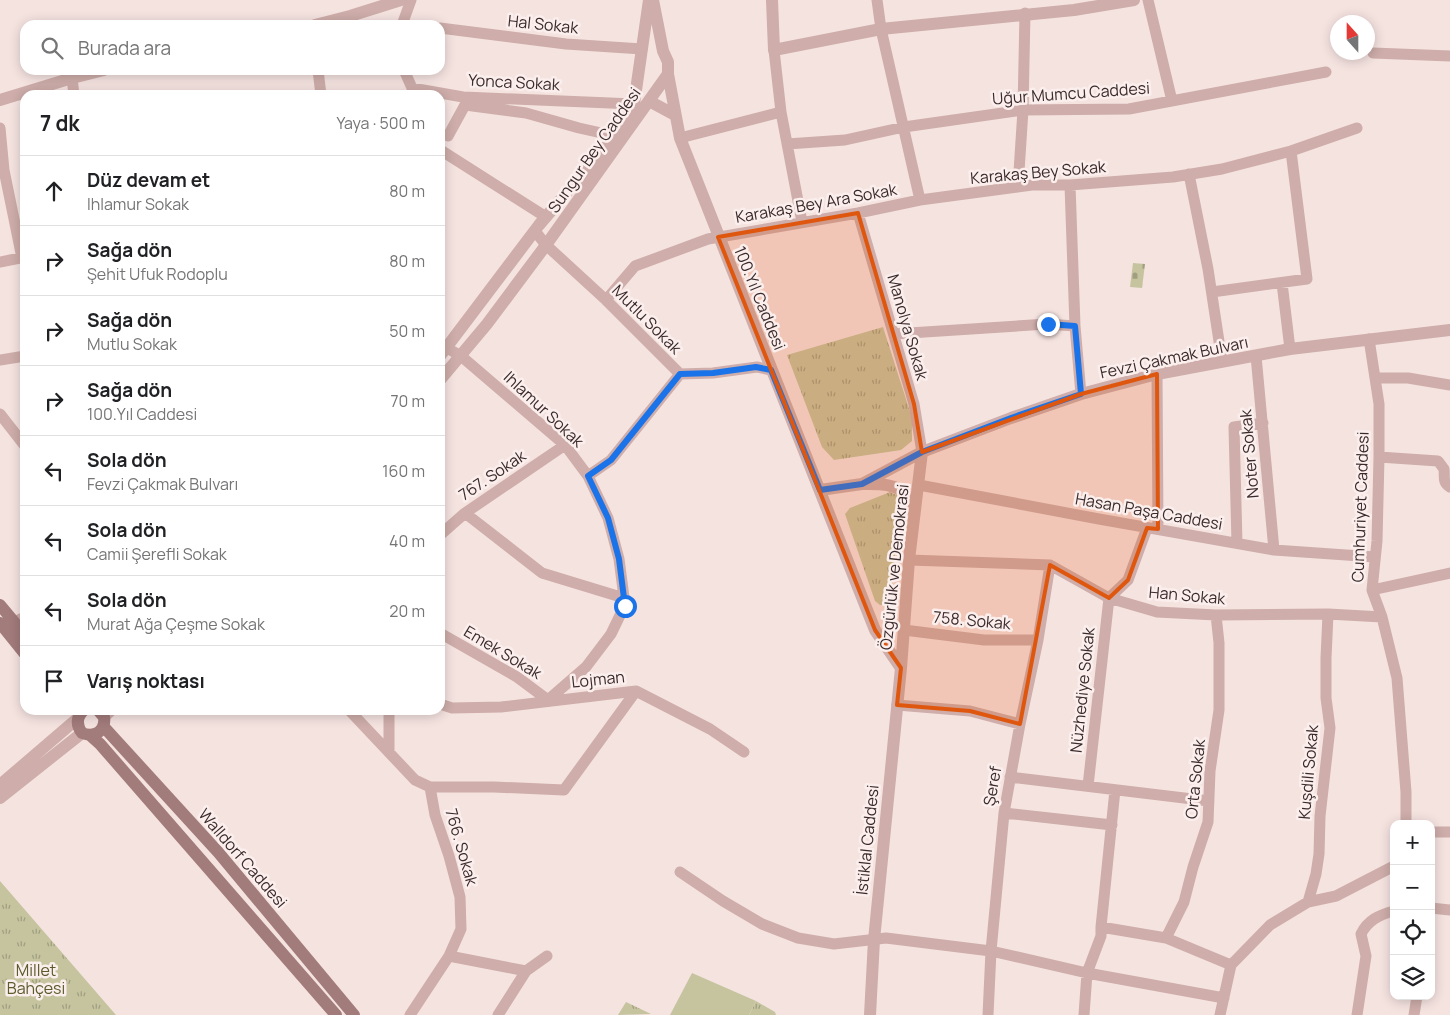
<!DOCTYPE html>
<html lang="tr">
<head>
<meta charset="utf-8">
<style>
	:root { --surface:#fff; --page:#f2f2f2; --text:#202124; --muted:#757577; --line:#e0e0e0 }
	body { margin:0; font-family:Manrope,sans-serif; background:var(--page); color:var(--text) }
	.controls { position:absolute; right:15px; bottom:15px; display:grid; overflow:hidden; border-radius:10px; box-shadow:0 2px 12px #0003 }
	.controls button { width:45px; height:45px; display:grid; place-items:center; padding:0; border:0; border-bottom:1px solid var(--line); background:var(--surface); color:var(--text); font:25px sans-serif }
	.compass { position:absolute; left:1330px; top:15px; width:45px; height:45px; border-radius:50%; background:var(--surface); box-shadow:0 2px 12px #0003; rotate:339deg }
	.stop { position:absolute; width:15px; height:15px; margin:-11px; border:4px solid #1a73e8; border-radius:50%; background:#fff }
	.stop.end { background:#1a73e8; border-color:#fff; box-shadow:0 1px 5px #0008 }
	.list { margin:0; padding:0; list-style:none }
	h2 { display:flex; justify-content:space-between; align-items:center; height:65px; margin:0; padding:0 20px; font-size:21px }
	h2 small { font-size:16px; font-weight:400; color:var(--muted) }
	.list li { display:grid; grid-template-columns:32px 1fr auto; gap:15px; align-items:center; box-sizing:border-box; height:70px; padding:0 20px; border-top:1px solid var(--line) }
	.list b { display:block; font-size:19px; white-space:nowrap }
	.list p { margin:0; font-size:16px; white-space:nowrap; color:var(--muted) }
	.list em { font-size:16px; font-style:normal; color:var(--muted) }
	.icon { flex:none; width:28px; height:28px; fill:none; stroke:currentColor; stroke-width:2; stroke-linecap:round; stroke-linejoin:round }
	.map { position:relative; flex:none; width:1450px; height:1015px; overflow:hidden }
	.search { position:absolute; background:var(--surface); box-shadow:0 2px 12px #0003; left:20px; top:20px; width:425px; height:55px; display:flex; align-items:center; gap:12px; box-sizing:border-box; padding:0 18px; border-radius:15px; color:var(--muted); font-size:19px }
	.panel { position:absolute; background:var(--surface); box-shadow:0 2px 12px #0003; left:20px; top:90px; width:425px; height:625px; border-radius:15px }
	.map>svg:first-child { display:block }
	.cemetery { fill:url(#cemetery-stones) }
	.park { fill:url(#park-tufts) }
	.pitch { fill:#c5c49e }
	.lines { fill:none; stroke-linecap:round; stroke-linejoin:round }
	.minor { stroke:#ceadaa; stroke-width:11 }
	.tertiary { stroke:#ceadaa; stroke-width:12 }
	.secondary { stroke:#a27b7b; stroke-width:12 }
	.route { stroke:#1a73e8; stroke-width:6 }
	.marked { fill:#df570e; fill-opacity:0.2; stroke:#df570e; stroke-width:4; stroke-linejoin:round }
	.labels { text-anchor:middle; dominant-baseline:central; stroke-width:5; stroke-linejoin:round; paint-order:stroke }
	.street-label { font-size:16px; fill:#3b2a2b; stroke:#fbefed }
	.park-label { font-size:16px; fill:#5b5b2c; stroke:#fbefed }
</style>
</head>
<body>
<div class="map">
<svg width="1450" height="1015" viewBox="0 0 1450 1015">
	<defs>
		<pattern id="cemetery-stones" width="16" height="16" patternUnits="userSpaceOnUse" patternTransform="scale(1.25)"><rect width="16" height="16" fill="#c5c49e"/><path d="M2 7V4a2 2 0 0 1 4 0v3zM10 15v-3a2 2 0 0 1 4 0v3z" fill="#a19f81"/></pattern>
		<pattern id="park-tufts" width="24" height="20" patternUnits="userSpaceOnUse" patternTransform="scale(1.25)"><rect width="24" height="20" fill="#c5c49e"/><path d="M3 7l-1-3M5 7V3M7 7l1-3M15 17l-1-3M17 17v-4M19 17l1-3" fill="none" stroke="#a19f81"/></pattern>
	</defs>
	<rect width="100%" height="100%" fill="#f5e3e0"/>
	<path class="cemetery" d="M1133,263L1145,264L1142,288L1130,287Z"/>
	<path class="park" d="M883,327L912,418V441L901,450L834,460L822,447L787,355Z
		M890,492L897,495L900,503L891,599L888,605H880L875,601L845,514L850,508Z
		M0,881L116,1015H0Z
		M756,1001L775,1012L776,1015H749Z
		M626,1002L651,1014L618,1015Z"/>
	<path class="pitch" d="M692,973L756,1001L749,1015H670Z"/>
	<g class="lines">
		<path class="minor" d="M877,0L881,29L920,200
			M1148,0L1172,101
			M402,25L411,0
			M440,28L566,44L642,49
			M774,50L781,112L802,222
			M1373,53L1450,56
			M318,70L321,95
			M404,70L412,88L463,97L634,104
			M72,78L74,95
			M0,128L4,170L22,258
			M448,136L465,105L526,113L579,128L615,136
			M680,138L781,112
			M787,144L845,140L904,127L1023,110L1129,109L1326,72
			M442,151L546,217
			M1189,174L1208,269L1222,361
			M1070,185L1075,326L1081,394
			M1018,187L1023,110L1025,13
			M858,213L914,404L922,452
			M535,231L546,245L606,300L680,374L713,373L757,367L771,370
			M0,262L25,257
			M1282,283L1290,349
			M1212,292L1307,279L1291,151
			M606,300L635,266L708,239L858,213L920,200L1032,185H1070L1173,177L1222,169L1291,151L1357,128
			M894,334L1047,324L1075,326
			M1369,339L1379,404V457L1377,541L1372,590L1382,617L1397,678L1406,792V824
			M440,344L461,356L565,445L588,476L608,518L619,559L625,605L611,634L586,667L548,700
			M1256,356L1274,550
			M0,360L25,356
			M1157,374L1158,529
			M1375,378H1408L1450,385
			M0,414L25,446
			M1379,457L1438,461L1444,469C1445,477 1442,482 1450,487
			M588,476L611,460L680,374
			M919,485L1099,519L1274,550L1375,557
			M465,513L542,573L624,598
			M440,535L465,513L565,445
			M1237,543L1234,427L1263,423
			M909,560L1050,565L1109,598L1157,612L1216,615L1328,614L1382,617
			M1372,590L1450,573
			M14,622L25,617
			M904,630L984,640H1038
			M440,633L517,677L548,700
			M440,704L452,708L501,707L636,691L710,729L744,752
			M897,705L970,711L1020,724
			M349,710L415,780L430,787L435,815L449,856L460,897L461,929L449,956L410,1015
			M389,752V710
			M1010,777L1209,801
			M1088,786L1109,598L1128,580L1147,528
			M430,787H494L564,790L636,691
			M1004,813L1112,825
			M1431,832H1450
			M680,872L723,901L762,924L798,938L834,944L886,938L991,951L1087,973L1224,998
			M1308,902L1316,874L1319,854L1320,816L1330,728L1326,698V658L1328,614
			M1431,908L1450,910
			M1101,927L1115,790
			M1166,938L1184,902L1193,867L1208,822L1210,771L1219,710V643L1216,615
			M449,956L526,971L547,956
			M498,1015L526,971
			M988,1015L991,951L1004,813L1020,724L1038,640L1050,565
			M1084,1015L1087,973L1101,936V927L1166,938L1231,965
			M1220,1015L1231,965L1270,925L1308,902L1336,896L1394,866
			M1357,1015L1366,956L1361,934C1368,920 1379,915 1394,911
			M1414,1015L1417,996"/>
		<path class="tertiary" d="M653,0L663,51L668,62V74L680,138L875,630L901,668
			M772,0L774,50L881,29L1074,10L1134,0
			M315,25L350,16L401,0
			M0,100L72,78L104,70
			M649,101L675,115
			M440,356L539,225L615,136L634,104L649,0
			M440,380L487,324L546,245L668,74
			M864,484C877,484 897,483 906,495C910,500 911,507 914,513
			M820,490L862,484L922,452L1011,418L1081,394L1157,374L1290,349L1450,330
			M104,717L111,710
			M0,785L78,718
			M0,798L82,733
			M870,1015L874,940L901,668L909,560L922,452"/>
		<path class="secondary" d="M0,605L25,635
			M0,623L25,654
			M84,710C76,717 76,725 82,733C95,738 106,731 104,717L98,710
			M103,726L218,852L354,1015
			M90,735L100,744L336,1015"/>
	</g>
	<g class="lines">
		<path class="route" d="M625,606L619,559L608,518L588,476L611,460L680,374L713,373L756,367L771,370L820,490L862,484L922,452L1011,418L1081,394L1075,326L1048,324"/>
	</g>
	<path class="marked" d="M858,213L914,404L922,452L1081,394L1157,374L1158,529L1147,528L1128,580L1109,598L1050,565L1020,724L970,711L897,705L901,668L875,630L718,237Z"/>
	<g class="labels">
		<g class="street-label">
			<text transform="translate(543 24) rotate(6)">Hal Sokak</text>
			<text transform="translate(514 82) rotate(3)">Yonca Sokak</text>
			<text transform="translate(1071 93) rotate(-4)">Uğur Mumcu Caddesi</text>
			<text transform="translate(594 150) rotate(-55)">Sungur Bey Caddesi</text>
			<text transform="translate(1038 172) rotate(-5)">Karakaş Bey Sokak</text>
			<text transform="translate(816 203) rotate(-10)">Karakaş Bey Ara Sokak</text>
			<text transform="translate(760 298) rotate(68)">100.Yıl Caddesi</text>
			<text transform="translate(647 319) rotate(45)">Mutlu Sokak</text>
			<text transform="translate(908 327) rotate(74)">Manolya Sokak</text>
			<text transform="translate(1174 357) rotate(-12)">Fevzi Çakmak Bulvarı</text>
			<text transform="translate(544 409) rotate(43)">Ihlamur Sokak</text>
			<text transform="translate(1249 454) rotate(-95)">Noter Sokak</text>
			<text transform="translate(492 475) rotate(-34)">767. Sokak</text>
			<text transform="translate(1360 507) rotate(-88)">Cumhuriyet Caddesi</text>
			<text transform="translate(1149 511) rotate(10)">Hasan Paşa Caddesi</text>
			<text transform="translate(894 567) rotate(-84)">Özgürlük ve Demokrasi</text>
			<text transform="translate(1187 595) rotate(5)">Han Sokak</text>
			<text transform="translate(972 620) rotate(5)">758. Sokak</text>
			<text transform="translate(503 652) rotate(31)">Emek Sokak</text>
			<text transform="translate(598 679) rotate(-6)">Lojman</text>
			<text transform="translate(1082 690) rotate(-84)">Nüzhediye Sokak</text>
			<text transform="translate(1308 772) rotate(-85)">Kuşdili Sokak</text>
			<text transform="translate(1195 779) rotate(-84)">Orta Sokak</text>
			<text transform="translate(992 786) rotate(-80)">Şeref</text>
			<text transform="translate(867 840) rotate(-84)">İstiklal Caddesi</text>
			<text transform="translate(462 847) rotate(74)">766. Sokak</text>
			<text transform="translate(243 858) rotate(49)">Walldorf Caddesi</text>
		</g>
		<g class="park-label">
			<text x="36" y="970">Millet<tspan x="36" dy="18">Bahçesi</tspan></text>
		</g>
	</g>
</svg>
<div class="controls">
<button>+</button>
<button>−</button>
<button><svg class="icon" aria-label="locate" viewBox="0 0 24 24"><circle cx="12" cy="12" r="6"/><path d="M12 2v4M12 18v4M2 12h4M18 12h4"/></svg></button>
<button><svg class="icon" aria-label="layers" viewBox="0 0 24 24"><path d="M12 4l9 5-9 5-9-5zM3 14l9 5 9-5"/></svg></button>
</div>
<svg class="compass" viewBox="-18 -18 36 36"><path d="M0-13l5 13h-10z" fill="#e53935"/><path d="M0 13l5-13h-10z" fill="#757577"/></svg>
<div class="stop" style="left:625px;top:606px"></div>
<div class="stop end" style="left:1048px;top:324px"></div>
<div class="search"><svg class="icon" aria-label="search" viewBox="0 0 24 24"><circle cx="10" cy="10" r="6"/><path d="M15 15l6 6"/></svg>Burada ara</div>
<section class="panel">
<h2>7 dk<small>Yaya · 500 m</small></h2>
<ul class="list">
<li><svg class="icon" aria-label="ahead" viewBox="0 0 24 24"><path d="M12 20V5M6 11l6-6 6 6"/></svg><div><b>Düz devam et</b><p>Ihlamur Sokak</p></div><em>80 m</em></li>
<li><svg class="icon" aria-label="right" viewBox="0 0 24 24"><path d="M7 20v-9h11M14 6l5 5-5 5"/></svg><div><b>Sağa dön</b><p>Şehit Ufuk Rodoplu</p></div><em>80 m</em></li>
<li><svg class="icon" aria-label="right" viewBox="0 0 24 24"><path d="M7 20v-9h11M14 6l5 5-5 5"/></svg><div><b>Sağa dön</b><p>Mutlu Sokak</p></div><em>50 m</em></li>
<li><svg class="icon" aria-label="right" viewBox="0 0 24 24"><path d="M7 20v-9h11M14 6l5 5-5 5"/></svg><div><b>Sağa dön</b><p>100.Yıl Caddesi</p></div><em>70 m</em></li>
<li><svg class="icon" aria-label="left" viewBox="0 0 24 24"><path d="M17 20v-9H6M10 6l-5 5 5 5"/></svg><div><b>Sola dön</b><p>Fevzi Çakmak Bulvarı</p></div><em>160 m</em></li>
<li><svg class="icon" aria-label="left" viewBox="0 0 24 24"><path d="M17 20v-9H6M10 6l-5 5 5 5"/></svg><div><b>Sola dön</b><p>Camii Şerefli Sokak</p></div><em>40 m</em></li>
<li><svg class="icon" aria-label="left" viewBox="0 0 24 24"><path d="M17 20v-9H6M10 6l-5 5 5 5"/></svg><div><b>Sola dön</b><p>Murat Ağa Çeşme Sokak</p></div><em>20 m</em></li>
<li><svg class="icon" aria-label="arrive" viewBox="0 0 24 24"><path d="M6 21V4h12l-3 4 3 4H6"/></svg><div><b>Varış noktası</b></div></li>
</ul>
</section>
</div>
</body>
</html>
